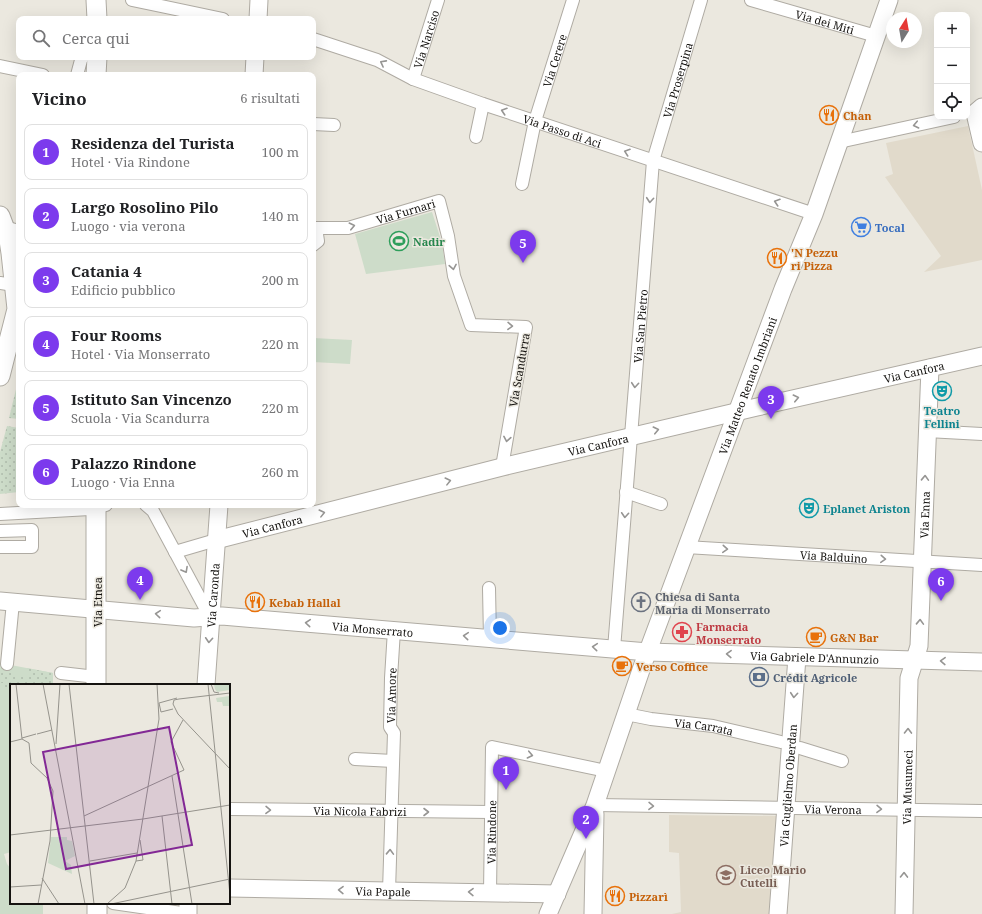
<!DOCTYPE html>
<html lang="it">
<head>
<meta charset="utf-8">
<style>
	:root { --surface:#fff; --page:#f2f2f2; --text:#202124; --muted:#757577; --line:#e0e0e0; --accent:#7c3aed }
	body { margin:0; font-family:"Noto Serif",serif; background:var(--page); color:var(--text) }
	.controls { position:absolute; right:12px; top:12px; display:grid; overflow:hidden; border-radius:8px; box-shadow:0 4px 16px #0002 }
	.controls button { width:36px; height:36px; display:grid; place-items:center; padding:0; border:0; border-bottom:1px solid var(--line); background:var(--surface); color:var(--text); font:20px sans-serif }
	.compass { position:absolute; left:886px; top:12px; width:36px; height:36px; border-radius:50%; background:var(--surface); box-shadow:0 4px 16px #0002; rotate:11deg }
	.you { position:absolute; left:500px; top:628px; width:14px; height:14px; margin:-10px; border:3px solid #fff; border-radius:50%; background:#1a73e8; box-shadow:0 0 0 6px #1a73e833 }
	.badge { display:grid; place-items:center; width:26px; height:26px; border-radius:50%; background:var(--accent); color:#fff; font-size:13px; font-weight:700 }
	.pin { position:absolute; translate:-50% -33px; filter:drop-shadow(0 1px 2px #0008) }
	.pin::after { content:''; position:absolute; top:21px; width:14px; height:12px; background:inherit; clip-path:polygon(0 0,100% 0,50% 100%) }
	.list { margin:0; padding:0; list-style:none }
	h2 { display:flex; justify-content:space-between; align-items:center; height:52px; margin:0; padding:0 16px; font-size:17px }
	h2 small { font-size:13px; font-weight:400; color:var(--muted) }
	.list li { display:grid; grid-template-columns:26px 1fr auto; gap:12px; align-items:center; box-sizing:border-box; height:56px; margin:0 8px 8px; padding:0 8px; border:1px solid var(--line); border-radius:8px }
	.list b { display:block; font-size:15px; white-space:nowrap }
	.list p { margin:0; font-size:13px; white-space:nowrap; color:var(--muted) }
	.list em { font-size:13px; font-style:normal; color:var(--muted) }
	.icon { flex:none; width:22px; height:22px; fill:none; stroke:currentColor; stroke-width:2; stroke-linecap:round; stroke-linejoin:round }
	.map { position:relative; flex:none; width:982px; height:914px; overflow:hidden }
	.search { position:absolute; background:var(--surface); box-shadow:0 4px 16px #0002; left:16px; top:16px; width:300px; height:44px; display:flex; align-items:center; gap:10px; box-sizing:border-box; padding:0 14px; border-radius:8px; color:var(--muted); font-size:15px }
	.panel { position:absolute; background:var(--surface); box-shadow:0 4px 16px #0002; left:16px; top:72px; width:300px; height:436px; border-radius:8px }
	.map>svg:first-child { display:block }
	.built { fill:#e1dacb }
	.park { fill:#cddcc9 }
	.garden { fill:url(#garden-dots) }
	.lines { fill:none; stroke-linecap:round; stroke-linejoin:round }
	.street-casing { stroke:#afaba3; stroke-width:14 }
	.secondary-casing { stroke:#afaba3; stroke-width:19 }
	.primary-casing { stroke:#afaba3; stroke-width:21 }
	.street { stroke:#fff; stroke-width:12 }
	.secondary { stroke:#fff; stroke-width:17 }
	.primary { stroke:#fff; stroke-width:19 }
	.oneway { stroke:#969593 }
	.labels { text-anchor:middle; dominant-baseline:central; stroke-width:3; stroke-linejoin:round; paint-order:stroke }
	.street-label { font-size:11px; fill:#151310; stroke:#ebe8df }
	.food-label { font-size:11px; font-weight:bold; fill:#c56008; stroke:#ebe8df; text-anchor:start }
	.shop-label { font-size:11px; font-weight:bold; fill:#366cbe; stroke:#ebe8df; text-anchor:start }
	.leisure-label { font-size:11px; font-weight:bold; fill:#27864d; stroke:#ebe8df; text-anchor:start }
	.culture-label { font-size:11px; font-weight:bold; fill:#0d838f; stroke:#ebe8df }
	.worship-label { font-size:11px; font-weight:bold; fill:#5b616d; stroke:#ebe8df; text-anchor:start }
	.health-label { font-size:11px; font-weight:bold; fill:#be3a42; stroke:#ebe8df; text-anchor:start }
	.service-label { font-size:11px; font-weight:bold; fill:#4e5e75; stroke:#ebe8df; text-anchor:start }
	.education-label { font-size:11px; font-weight:bold; fill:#785e54; stroke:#ebe8df; text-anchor:start }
	.inset-road { fill:none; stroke:#95938c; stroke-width:1 }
	.view { fill:#822895; fill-opacity:0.15; stroke:#822895; stroke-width:2 }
	.inset-edge { fill:none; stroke:#151310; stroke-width:2 }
</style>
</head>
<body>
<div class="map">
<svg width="982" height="914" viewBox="0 0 982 914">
	<defs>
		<pattern id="garden-dots" width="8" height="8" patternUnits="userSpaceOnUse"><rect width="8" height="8" fill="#cddcc9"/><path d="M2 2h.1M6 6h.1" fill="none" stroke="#afbcac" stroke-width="1.8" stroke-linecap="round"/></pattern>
	</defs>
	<rect width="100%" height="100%" fill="#ebe8df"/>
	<path class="built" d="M968,126L982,190V260L924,272L941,256L885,177L893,174L886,143Z
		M669,815L777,816L770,914H672L681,912L679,853L669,852Z"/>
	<path class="park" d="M432,212L442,243L445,264L366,274L355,234Z
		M313,338L352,340L350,364L313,362Z
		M0,663L53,673V685H11V852L4,854L7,864L11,869V903H43V914H0Z"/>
	<path class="garden" d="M19,377V419L9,418Z
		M7,426L19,428V492L0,494V452Z
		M27,668L53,673V685H48V680L28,679V675H27Z
		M0,672H15V676H25V679H0Z
		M0,682H46V685H11V689H0Z"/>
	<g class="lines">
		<g class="street-casing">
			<g id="street">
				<path d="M132,0L223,19"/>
				<path id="s1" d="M751,0L876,36"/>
				<path id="s2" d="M313,39L377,60L413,79L483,104L814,214"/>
				<path d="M0,66L43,75"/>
				<path d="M77,75L81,60L83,57"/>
				<path id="s3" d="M413,79L438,0"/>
				<path d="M313,124L334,125"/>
				<path d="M476,137L483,104"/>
				<path d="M839,142L954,117"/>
				<path id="s4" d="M522,184L535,121L573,0"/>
				<path d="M4,227L19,231"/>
				<path id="s5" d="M313,228H348L439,201L448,236L454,276L471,325L526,327L502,467"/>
				<path d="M313,245L318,241L316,228"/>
				<path d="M0,283L14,285"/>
				<path d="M927,431L982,434"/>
				<path d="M626,492L661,504"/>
				<path d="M146,505L153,511L210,617"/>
				<path d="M0,514L90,509L106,505"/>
				<path d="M0,531L32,530V547H0"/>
				<path id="s6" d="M686,547L982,565"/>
				<path d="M175,552L216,540"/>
				<path d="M489,588L490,638"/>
				<path id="s7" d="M614,649L653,161L701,0"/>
				<path d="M7,664L13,602"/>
				<path d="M61,673L96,677"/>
				<path id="s8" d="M626,714L651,719L713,726L781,742"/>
				<path d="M800,748L842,761"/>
				<path d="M355,759L393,761"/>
				<path id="s9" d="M595,805L982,811"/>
				<path id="s10" d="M229,809L491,812"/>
				<path id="s11" d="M389,891L394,733L390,727L391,678L394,630"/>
				<path id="s12" d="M490,893L492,747L606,771"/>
				<path d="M113,903L188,914"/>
			</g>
		</g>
		<g class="secondary-casing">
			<g id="secondary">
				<path d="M258,19L259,0"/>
				<path d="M254,75L255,57"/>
				<path d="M982,107L975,113L982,143"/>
				<path id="s13" d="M216,540L502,467L757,407L982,356"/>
				<path id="s14" d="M0,601L194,618L222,616L648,652L982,662"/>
				<path id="s15" d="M206,685L219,505"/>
				<path id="s16" d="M229,888L557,894"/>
				<path d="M188,914V903"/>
				<path id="s17" d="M548,914L595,805L642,667L783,289L814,214L889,0"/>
				<path d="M593,914L595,814"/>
				<path id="s18" d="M778,914L797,657"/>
				<path id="s19" d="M904,914L909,678L919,646L930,368"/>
			</g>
		</g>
		<g class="primary-casing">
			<path id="primary" d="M96,0L97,19
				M96,75L97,57
				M0,216L9,240L11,253L17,309L0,376
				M96,505V685
				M97,914V903"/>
		</g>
		<use href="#street" class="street"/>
		<use href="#secondary" class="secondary"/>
		<use href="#primary" class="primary"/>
	</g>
	<defs><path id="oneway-chevron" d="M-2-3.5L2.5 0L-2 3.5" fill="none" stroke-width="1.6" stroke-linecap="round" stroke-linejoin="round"/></defs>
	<g class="oneway">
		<use href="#oneway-chevron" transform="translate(383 63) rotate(-152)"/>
		<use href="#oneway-chevron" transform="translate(504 111) rotate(-162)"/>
		<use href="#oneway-chevron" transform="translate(916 125) rotate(168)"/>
		<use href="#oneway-chevron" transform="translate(627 152) rotate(-161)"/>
		<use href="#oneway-chevron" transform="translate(650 200) rotate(95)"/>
		<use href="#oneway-chevron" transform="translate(777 202) rotate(-162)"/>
		<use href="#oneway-chevron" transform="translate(352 226) rotate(-13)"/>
		<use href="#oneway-chevron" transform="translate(453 267) rotate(80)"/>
		<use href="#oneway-chevron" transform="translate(510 326) rotate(1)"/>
		<use href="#oneway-chevron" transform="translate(635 385) rotate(95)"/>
		<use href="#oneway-chevron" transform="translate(796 398) rotate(-13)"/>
		<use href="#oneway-chevron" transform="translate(656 430) rotate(-13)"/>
		<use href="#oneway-chevron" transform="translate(507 439) rotate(100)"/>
		<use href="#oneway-chevron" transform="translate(925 478) rotate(-88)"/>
		<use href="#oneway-chevron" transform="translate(448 481) rotate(-14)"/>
		<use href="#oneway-chevron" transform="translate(322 513) rotate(-14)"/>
		<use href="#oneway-chevron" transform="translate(625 515) rotate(94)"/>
		<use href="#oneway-chevron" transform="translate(725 549) rotate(4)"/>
		<use href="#oneway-chevron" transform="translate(883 559) rotate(4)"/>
		<use href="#oneway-chevron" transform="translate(185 570) rotate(61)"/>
		<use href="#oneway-chevron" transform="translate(158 614) rotate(-175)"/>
		<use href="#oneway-chevron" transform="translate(920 622) rotate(-88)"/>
		<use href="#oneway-chevron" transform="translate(308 623) rotate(-175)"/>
		<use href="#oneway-chevron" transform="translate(466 636) rotate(-175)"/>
		<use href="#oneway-chevron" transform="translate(209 640) rotate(94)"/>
		<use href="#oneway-chevron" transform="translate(595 647) rotate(-175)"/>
		<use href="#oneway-chevron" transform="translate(729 654) rotate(-178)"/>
		<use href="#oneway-chevron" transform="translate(943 661) rotate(-178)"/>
		<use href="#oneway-chevron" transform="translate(794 695) rotate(95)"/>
		<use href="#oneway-chevron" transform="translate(908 731) rotate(-89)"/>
		<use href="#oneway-chevron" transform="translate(530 755) rotate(12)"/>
		<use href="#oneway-chevron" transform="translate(651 806) rotate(1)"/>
		<use href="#oneway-chevron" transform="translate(879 809) rotate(1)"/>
		<use href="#oneway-chevron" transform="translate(268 810) rotate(1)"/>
		<use href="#oneway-chevron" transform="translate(426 812)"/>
		<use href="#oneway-chevron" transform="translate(390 852) rotate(-88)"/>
		<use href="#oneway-chevron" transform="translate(904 875) rotate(-89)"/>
		<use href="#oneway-chevron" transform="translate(341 890) rotate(-179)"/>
		<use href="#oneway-chevron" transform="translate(471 892) rotate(-179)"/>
	</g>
	<defs>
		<g id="restaurant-ring" transform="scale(1)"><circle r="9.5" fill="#ebe8df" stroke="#e8710a" stroke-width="1.5"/><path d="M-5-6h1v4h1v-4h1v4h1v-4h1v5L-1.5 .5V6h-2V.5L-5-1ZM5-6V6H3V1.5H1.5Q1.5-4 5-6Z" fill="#e8710a"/></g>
		<g id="supermarket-ring" transform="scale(1)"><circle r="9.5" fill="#ebe8df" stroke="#3f7fe0" stroke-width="1.5"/><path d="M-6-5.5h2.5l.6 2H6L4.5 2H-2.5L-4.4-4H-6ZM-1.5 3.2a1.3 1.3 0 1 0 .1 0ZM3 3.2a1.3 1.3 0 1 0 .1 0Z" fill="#3f7fe0"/></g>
		<g id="stadium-ring" transform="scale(1)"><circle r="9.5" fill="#ebe8df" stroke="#2e9e5b" stroke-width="1.5"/><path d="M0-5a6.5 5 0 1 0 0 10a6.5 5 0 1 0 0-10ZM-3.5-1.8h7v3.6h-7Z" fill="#2e9e5b"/></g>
		<g id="theatre-ring" transform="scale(1)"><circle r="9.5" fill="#ebe8df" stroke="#0f9aa8" stroke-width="1.5"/><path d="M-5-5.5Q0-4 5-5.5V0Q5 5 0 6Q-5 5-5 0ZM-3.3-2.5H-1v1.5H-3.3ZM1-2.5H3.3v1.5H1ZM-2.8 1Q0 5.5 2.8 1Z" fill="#0f9aa8"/></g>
		<g id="church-ring" transform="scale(1)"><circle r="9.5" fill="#ebe8df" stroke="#6b7280" stroke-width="1.5"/><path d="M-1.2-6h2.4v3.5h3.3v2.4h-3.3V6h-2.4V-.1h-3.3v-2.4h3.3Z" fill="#6b7280"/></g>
		<g id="pharmacy-ring" transform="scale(1)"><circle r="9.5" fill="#ebe8df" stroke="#e0444e" stroke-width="1.5"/><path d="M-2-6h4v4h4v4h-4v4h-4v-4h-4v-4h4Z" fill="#e0444e"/></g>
		<g id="cafe-ring" transform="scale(1)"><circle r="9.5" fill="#ebe8df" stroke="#e8710a" stroke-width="1.5"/><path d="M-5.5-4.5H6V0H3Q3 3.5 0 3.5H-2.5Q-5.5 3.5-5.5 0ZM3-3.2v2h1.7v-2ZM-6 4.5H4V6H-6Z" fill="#e8710a"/></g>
		<g id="bank-ring" transform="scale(1)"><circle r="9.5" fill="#ebe8df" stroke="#5c6f8a" stroke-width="1.5"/><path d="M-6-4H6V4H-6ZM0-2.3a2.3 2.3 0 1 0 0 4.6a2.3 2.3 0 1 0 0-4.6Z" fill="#5c6f8a"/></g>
		<g id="school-ring" transform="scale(1)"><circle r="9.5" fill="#ebe8df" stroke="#8d6e63" stroke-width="1.5"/><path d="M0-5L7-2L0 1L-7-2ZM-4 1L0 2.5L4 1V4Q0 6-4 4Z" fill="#8d6e63"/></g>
	</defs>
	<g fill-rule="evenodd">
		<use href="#restaurant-ring" x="829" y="115"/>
		<use href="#supermarket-ring" x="861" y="227"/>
		<use href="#stadium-ring" x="399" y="241"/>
		<use href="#restaurant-ring" x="777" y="258"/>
		<use href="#theatre-ring" x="942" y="391"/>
		<use href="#theatre-ring" x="809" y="508"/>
		<use href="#restaurant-ring" x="255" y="602"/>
		<use href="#church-ring" x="641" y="602"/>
		<use href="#pharmacy-ring" x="682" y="632"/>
		<use href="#cafe-ring" x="816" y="637"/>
		<use href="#cafe-ring" x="622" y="666"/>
		<use href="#bank-ring" x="759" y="677"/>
		<use href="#school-ring" x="726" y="875"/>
		<use href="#restaurant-ring" x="615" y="896"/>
	</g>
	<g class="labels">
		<g class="street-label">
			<text stroke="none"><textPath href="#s1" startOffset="77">Via dei Miti</textPath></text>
			<text stroke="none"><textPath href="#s3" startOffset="42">Via Narciso</textPath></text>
			<text stroke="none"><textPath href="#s4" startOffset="128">Via Cerere</textPath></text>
			<text stroke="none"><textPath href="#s7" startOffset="574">Via Proserpina</textPath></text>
			<text stroke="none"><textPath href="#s2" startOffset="266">Via Passo di Aci</textPath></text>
			<text stroke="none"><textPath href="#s5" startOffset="95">Via Furnari</textPath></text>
			<text stroke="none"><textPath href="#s7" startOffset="324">Via San Pietro</textPath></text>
			<text transform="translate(519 370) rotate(-80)">Via Scandurra</text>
			<text stroke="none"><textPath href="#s13" startOffset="718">Via Canfora</textPath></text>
			<text stroke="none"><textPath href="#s17" startOffset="565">Via Matteo Renato Imbriani</textPath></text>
			<text stroke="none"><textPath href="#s13" startOffset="394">Via Canfora</textPath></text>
			<text stroke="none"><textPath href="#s19" startOffset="401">Via Enna</textPath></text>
			<text stroke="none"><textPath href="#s13" startOffset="58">Via Canfora</textPath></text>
			<text stroke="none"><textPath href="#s6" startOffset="148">Via Balduino</textPath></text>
			<text stroke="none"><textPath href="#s15" startOffset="90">Via Caronda</textPath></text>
			<text transform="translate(97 602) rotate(-90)">Via Etnea</text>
			<text stroke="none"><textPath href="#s14" startOffset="374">Via Monserrato</textPath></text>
			<text stroke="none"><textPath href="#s14" startOffset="817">Via Gabriele D'Annunzio</textPath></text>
			<text stroke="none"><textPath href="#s11" startOffset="197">Via Amore</textPath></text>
			<text stroke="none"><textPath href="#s8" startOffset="79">Via Carrata</textPath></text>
			<text stroke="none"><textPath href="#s18" startOffset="129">Via Guglielmo Oberdan</textPath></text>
			<text stroke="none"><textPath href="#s19" startOffset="127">Via Musumeci</textPath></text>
			<text stroke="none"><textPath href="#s9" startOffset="238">Via Verona</textPath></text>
			<text stroke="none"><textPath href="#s10" startOffset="131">Via Nicola Fabrizi</textPath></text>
			<text stroke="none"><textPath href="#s12" startOffset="61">Via Rindone</textPath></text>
			<text stroke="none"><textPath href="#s16" startOffset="154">Via Papale</textPath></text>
		</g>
		<g class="food-label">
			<text x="843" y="115">Chan</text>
			<text x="791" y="252">'N Pezzu<tspan x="791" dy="13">ri Pizza</tspan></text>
			<text x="269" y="602">Kebab Hallal</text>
			<text x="830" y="637">G&amp;N Bar</text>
			<text x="636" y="666">Verso Coffice</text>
			<text x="629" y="896">Pizzarì</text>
		</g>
		<g class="shop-label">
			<text x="875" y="227">Tocal</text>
		</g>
		<g class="leisure-label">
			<text x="413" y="241">Nadir</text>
		</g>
		<g class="culture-label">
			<text x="942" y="410">Teatro<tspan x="942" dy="13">Fellini</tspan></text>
			<text x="823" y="508" text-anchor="start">Eplanet Ariston</text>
		</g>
		<g class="worship-label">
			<text x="655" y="596">Chiesa di Santa<tspan x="655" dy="13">Maria di Monserrato</tspan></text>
		</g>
		<g class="health-label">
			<text x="696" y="626">Farmacia<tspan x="696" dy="13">Monserrato</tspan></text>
		</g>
		<g class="service-label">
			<text x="773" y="677">Crédit Agricole</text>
		</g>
		<g class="education-label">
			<text x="740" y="869">Liceo Mario<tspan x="740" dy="13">Cutelli</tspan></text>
		</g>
	</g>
	<g transform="translate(10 684)">
		<rect width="220" height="220" fill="#ebe8df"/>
		<path d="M220,0V6L207,8L205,5L204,1ZM219,12L220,22H213L212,18H207L206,14ZM41,153H57V156L62,157L65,172L55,177L61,181L62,190L38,179Z" fill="#cddcc9"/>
		<path class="inset-road" d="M33,0L75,220M59,0L84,220M198,0L220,211M201,0L204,8L209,9M220,9L169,15L164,16L163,20L168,30L220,85M163,25L151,28L149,19L167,14M27,50L42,46M12,54L26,50M12,55L19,59L21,79L37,94L43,107L40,157L28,220M0,58L12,55L6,0M46,60L50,0M162,92L182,220M74,132L174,86L161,58L173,36M152,132L162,220M0,151L133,135L220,121M130,156L133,176L126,177L149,35L147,0M80,177L127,169M32,194L49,220M0,203L31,201M97,220L115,204L126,177M101,220L220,195"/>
		<path class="view" d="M159,43L182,161L56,185L33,68Z"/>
		<rect width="220" height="220" class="inset-edge"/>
	</g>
</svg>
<div class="controls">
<button>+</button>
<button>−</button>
<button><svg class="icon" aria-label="locate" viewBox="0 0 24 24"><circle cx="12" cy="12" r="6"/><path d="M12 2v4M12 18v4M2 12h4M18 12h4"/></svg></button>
</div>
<svg class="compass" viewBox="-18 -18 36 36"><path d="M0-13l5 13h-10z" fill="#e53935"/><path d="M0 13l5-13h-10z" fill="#757577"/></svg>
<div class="you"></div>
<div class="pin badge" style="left:506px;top:790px">1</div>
<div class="pin badge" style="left:586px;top:839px">2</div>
<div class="pin badge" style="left:771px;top:419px">3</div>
<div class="pin badge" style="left:140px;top:600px">4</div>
<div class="pin badge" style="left:523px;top:263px">5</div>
<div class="pin badge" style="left:941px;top:601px">6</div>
<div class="search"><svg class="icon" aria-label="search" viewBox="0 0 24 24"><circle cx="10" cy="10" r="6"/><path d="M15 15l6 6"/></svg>Cerca qui</div>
<section class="panel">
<h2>Vicino<small>6 risultati</small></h2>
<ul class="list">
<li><span class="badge">1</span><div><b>Residenza del Turista</b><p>Hotel · Via Rindone</p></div><em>100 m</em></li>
<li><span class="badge">2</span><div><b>Largo Rosolino Pilo</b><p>Luogo · via verona</p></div><em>140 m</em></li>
<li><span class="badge">3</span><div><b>Catania 4</b><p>Edificio pubblico</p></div><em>200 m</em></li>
<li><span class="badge">4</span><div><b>Four Rooms</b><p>Hotel · Via Monserrato</p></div><em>220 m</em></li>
<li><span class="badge">5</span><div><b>Istituto San Vincenzo</b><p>Scuola · Via Scandurra</p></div><em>220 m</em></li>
<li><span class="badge">6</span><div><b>Palazzo Rindone</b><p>Luogo · Via Enna</p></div><em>260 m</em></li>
</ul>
</section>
</div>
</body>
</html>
